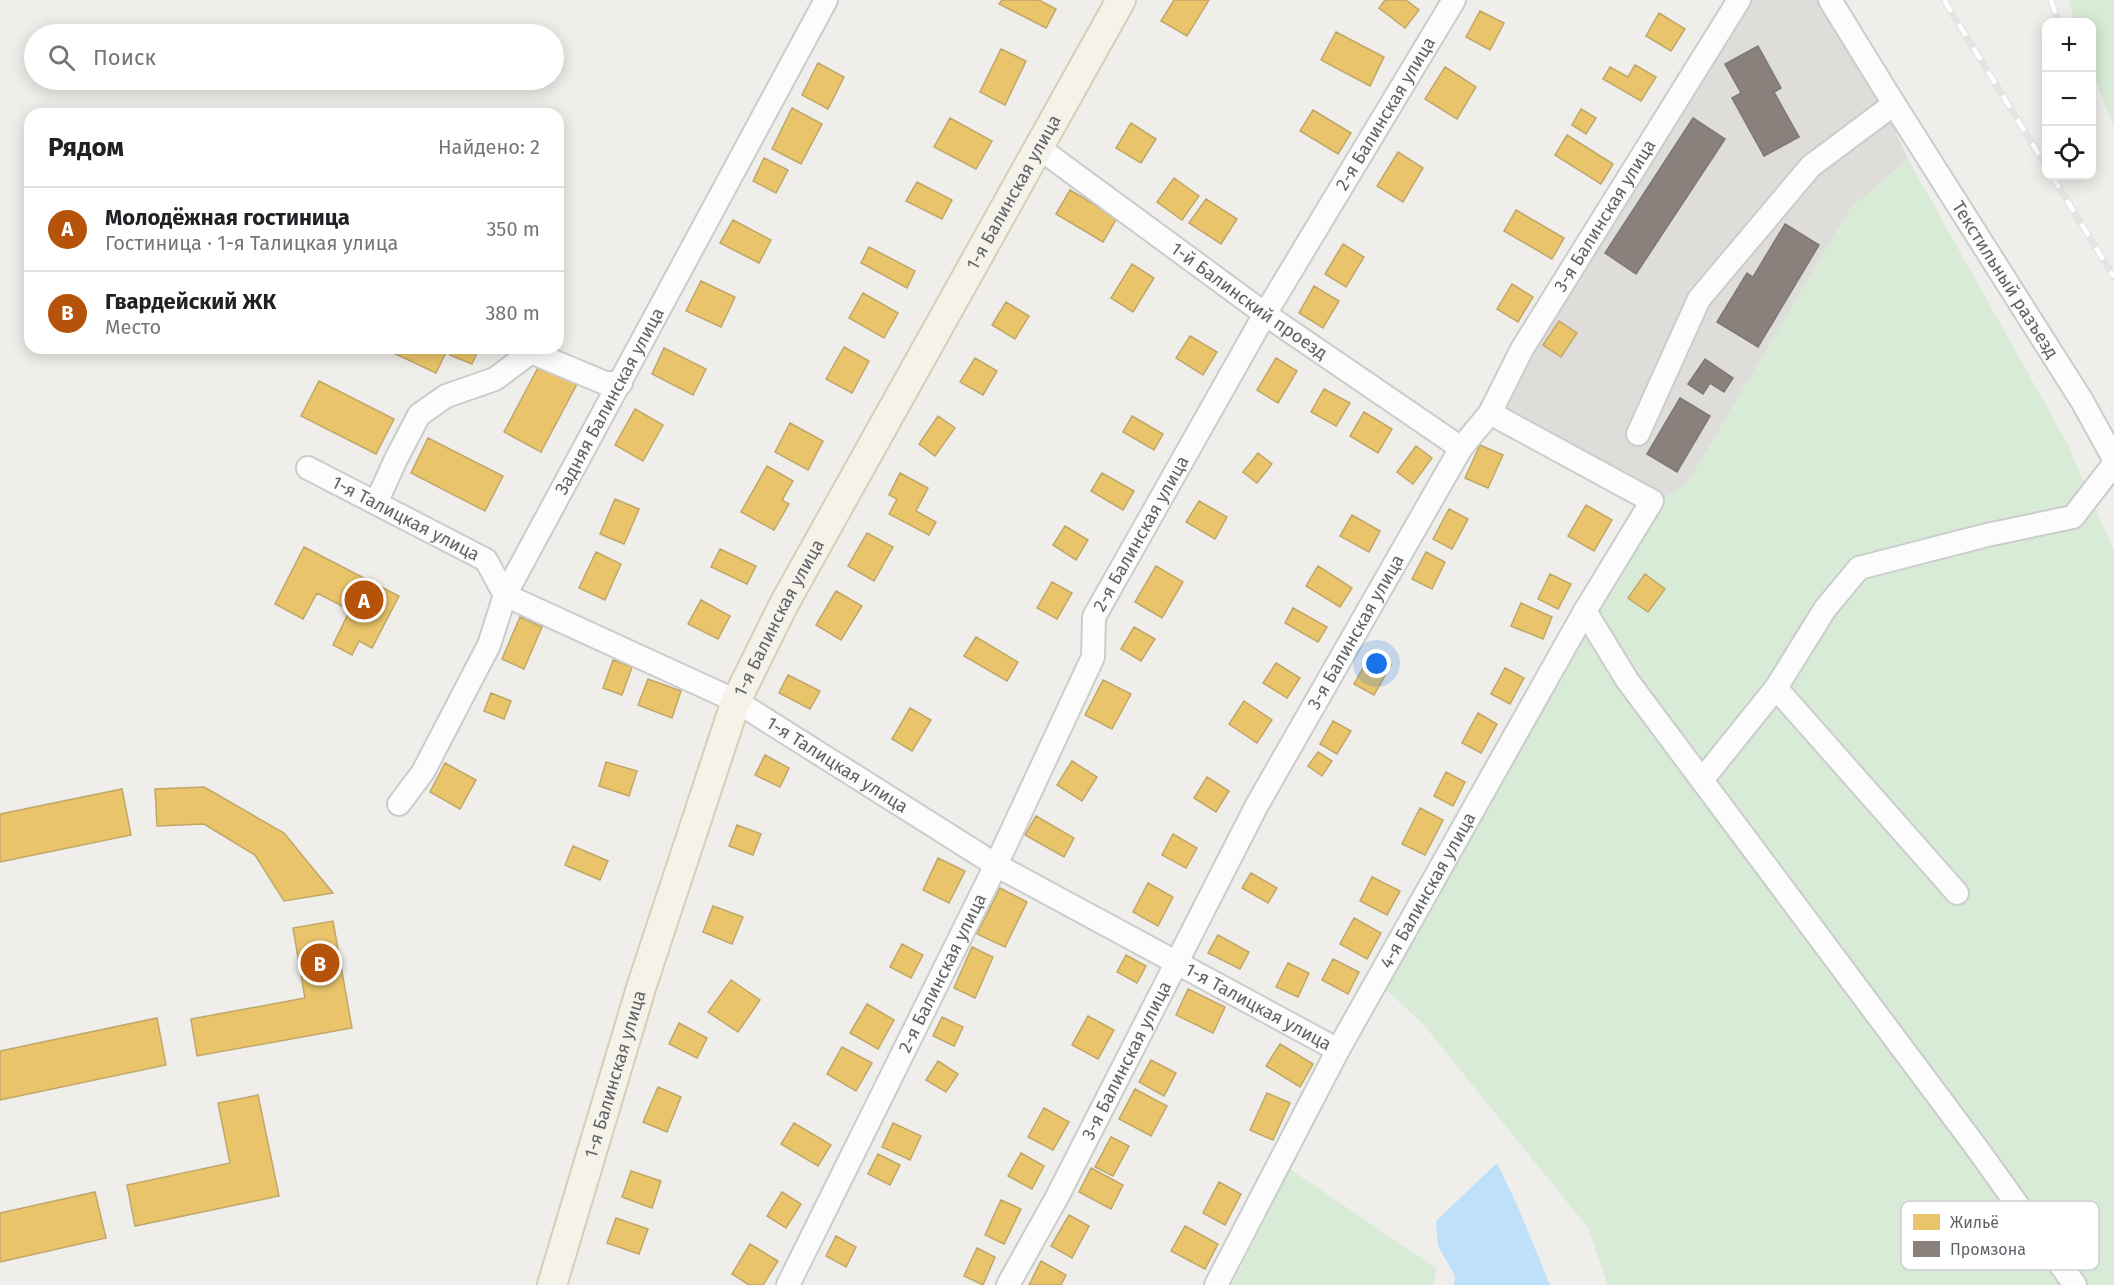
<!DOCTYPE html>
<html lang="ru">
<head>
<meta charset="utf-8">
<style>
	:root { --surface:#fff; --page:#f6f6f6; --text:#202124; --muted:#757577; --line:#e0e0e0; --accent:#b45309 }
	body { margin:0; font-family:"Fira Sans",sans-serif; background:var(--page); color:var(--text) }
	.controls { position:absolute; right:18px; top:18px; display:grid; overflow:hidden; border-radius:12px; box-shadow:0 3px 15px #0003 }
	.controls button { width:54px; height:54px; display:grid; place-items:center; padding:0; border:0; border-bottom:2px solid var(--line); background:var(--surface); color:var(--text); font:30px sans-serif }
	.you { position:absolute; left:1377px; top:664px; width:21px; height:21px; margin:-15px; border:4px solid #fff; border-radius:50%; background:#1a73e8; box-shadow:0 0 0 9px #1a73e833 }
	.badge { display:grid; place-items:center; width:39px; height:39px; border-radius:50%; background:var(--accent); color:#fff; font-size:20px; font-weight:700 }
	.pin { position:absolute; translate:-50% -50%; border:3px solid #fff; box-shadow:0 2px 6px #0006 }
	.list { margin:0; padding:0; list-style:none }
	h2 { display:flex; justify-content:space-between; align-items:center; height:78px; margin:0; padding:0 24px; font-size:26px }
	h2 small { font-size:20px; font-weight:400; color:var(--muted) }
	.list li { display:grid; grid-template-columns:39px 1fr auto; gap:18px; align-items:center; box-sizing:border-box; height:84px; padding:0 24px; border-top:2px solid var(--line) }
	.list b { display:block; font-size:22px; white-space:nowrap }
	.list p { margin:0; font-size:20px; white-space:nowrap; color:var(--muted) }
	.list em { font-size:20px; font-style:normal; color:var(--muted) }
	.icon { flex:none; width:33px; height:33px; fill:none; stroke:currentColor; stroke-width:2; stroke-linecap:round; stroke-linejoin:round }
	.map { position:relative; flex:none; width:2114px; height:1285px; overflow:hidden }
	.search { position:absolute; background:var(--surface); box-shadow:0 3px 15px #0003; left:24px; top:24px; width:540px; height:66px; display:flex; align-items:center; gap:15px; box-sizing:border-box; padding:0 21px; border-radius:33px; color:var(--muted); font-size:22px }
	.panel { position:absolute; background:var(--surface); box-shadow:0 3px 15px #0003; left:24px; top:108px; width:540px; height:246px; border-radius:18px }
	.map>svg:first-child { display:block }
	.industrial { fill:#dfddda }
	.green { fill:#d8ebd6 }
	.water { fill:#bfe0f9 }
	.homes { fill:#e9c46a; stroke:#c0a769; stroke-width:1.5 }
	.industry { fill:#8a817c; stroke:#7d7876; stroke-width:1.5 }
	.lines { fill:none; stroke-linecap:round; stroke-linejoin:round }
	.minor-casing { stroke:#cbcccc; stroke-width:26 }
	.major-casing { stroke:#d7ceb8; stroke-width:32 }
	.minor { stroke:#fdfcfc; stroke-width:22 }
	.major { stroke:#f4f2e9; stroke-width:28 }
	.rail-casing { stroke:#e4e4e4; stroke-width:7 }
	.rail { stroke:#fff; stroke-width:4.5; stroke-dasharray:14; stroke-linecap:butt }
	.labels { text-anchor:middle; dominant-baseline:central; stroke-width:6; stroke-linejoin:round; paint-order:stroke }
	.street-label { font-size:18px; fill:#5f6368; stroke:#fff }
	.key { fill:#fff; stroke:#cfd0d2; stroke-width:1.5 }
	.key-label { font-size:16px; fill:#5f6368 }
</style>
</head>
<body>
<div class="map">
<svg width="2114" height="1285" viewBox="0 0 2114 1285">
	<rect width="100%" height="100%" fill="#efeeea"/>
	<path class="industrial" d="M1746,0H1820L1882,100L1908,159L1850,209L1687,484L1661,500L1501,411L1530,348Z"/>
	<path class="green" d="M2069,0H2114V128L2092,70V22H2075Z
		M1908,159L2067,443L2114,551V1285H1608L1588,1228L1424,1025L1379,983L1661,500L1687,484L1850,209Z
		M1290,1169L1437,1269L1433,1285H1232Z"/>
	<path class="water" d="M1497,1163L1518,1207L1550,1285H1454L1455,1276L1438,1246L1436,1221Z"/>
	<path class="homes" d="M1002,0H1039L1056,9L1046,28L999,4Z
		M1174,0H1209L1187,36L1161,21Z
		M1385,0H1406L1419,10L1405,28L1379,8Z
		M1480,11L1504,23L1490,50L1466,37Z
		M1659,13L1685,29L1671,51L1646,36Z
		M1336,32L1384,57L1370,86L1321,60Z
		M1001,49L1026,61L1005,105L980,92Z
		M818,63L844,77L828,109L802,95Z
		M1635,65L1656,77L1641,101L1603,79L1610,67L1628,77Z
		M1445,67L1476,87L1457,119L1425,99Z
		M792,108L822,124L801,164L772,149Z
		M1581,109L1596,118L1586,134L1572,125Z
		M1313,110L1351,133L1338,154L1300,131Z
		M950,118L992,141L976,169L934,147Z
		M1131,123L1156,139L1141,163L1116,148Z
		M1567,135L1613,164L1601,184L1555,155Z
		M1398,152L1423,168L1403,202L1377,186Z
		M764,158L788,170L776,193L753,181Z
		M1174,178L1199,196L1182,220L1157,202Z
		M917,182L952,200L942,219L906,201Z
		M1070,190L1117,218L1103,242L1056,214Z
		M1206,199L1237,219L1221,244L1189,223Z
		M1516,210L1564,238L1552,259L1504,231Z
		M733,220L771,240L759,263L720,243Z
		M1343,244L1364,257L1346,287L1325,274Z
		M869,247L915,271L907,288L861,263Z
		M1132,264L1154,278L1133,312L1111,298Z
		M701,281L735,297L721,327L686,311Z
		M1512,284L1533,297L1518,322L1497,309Z
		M1314,286L1339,301L1323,328L1299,313Z
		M863,293L898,313L884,338L849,318Z
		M1006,302L1029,316L1015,339L992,325Z
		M1559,321L1577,333L1561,357L1543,345Z
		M1190,336L1217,352L1203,375L1176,358Z
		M844,347L869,361L852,393L826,379Z
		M383,348H448L436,373Z
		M453,348H479L472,364L450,355Z
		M664,348L706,369L693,395L652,374Z
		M975,358L997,371L983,395L960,382Z
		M1276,358L1297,371L1278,403L1257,390Z
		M541,362L578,382L541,452L504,432Z
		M319,381L394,419L376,454L301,416Z
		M1324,389L1350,403L1336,426L1311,412Z
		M635,409L663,425L643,461L615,445Z
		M1364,412L1392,429L1378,453L1350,436Z
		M938,416L955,428L935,456L919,444Z
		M1132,416L1163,434L1154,450L1123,432Z
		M790,423L823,441L808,470L775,452Z
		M428,438L503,476L485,511L411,473Z
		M1480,445L1503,455L1488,488L1465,478Z
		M1416,446L1432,458L1413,484L1397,472Z
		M1258,453L1272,464L1257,483L1243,472Z
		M767,466L793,481L782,500L789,504L774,530L741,512Z
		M900,473L928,488L916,511L936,522L929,535L889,514L897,499L889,495Z
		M1102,473L1134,491L1123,510L1091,491Z
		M615,499L639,509L624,544L600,534Z
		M1199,501L1227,517L1215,539L1186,522Z
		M1586,505L1612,520L1594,551L1568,536Z
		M1449,509L1468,519L1452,549L1433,539Z
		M1352,515L1380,531L1369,552L1340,536Z
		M1065,526L1088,540L1076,560L1053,545Z
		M867,533L893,547L874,581L848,566Z
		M304,547L399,596L372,648L359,641L352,655L333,645L350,610L317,593L303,619L275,604Z
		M720,549L756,566L747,584L711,567Z
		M596,552L621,564L605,600L579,588Z
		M1426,552L1445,562L1432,589L1412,579Z
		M1156,566L1183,582L1162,618L1135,602Z
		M1318,566L1352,588L1340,607L1306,586Z
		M1550,574L1571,584L1558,609L1538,599Z
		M1645,574L1665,589L1648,612L1628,598Z
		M1052,582L1072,593L1057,619L1037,608Z
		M836,591L862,606L841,640L816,625Z
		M701,600L730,616L718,639L688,624Z
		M1521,603L1552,617L1543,639L1511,626Z
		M1293,608L1327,627L1318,642L1285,623Z
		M520,617L542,627L524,669L502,659Z
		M1134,627L1155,639L1141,661L1121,649Z
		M976,637L1018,662L1007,681L964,656Z
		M1371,654L1391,665L1374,695L1354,684Z
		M613,660L632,667L622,695L603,688Z
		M1276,663L1300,678L1287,698L1263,683Z
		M1505,668L1524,678L1510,704L1491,694Z
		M788,675L820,691L810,709L779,693Z
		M648,679L681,691L672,718L638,705Z
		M1103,680L1131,694L1112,729L1085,715Z
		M491,693L511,701L504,719L484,711Z
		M1244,701L1272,720L1257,743L1229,724Z
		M910,708L931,720L912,751L892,739Z
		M1478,713L1497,724L1481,753L1462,743Z
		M1333,721L1351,731L1337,754L1320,744Z
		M1318,752L1332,761L1322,776L1308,766Z
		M765,755L789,768L780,787L755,775Z
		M1072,761L1097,777L1082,801L1057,785Z
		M606,762L637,771L629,796L599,786Z
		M445,763L476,780L460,809L430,792Z
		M1446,772L1465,782L1453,806L1434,796Z
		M1207,777L1229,791L1216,812L1194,798Z
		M204,787L284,833L333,893L284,901L255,855L204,824L157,826L155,789Z
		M122,789L131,835L0,862V814Z
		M1420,808L1443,820L1425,855L1402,844Z
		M1036,816L1074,838L1064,857L1025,835Z
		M737,825L761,834L753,855L729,846Z
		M1173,834L1197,848L1186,868L1162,855Z
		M573,846L608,861L600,880L565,865Z
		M938,858L965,871L949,903L923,890Z
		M1251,873L1277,888L1268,903L1242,888Z
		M1372,877L1400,891L1387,915L1360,901Z
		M1148,883L1173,897L1158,926L1133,912Z
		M1000,888L1027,902L1005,947L977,934Z
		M713,906L743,917L732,944L703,932Z
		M1354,918L1381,933L1367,959L1340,944Z
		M333,921L352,1028L197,1056L191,1019L305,998L293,928Z
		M1218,935L1249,952L1240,969L1208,953Z
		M902,944L923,955L911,978L890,967Z
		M972,947L993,957L975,998L954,988Z
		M1126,955L1146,966L1137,983L1117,972Z
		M1333,959L1359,972L1348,994L1322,980Z
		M1288,963L1309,973L1298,997L1276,987Z
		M731,980L760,1000L738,1032L708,1012Z
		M1188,989L1225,1007L1213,1033L1176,1015Z
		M867,1004L894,1020L878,1049L850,1033Z
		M1088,1016L1114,1030L1098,1059L1072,1045Z
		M942,1017L963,1027L954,1046L933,1036Z
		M157,1018L166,1065L0,1100V1051Z
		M679,1023L707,1038L697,1058L669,1044Z
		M1280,1044L1313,1064L1300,1087L1266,1066Z
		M842,1047L872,1063L856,1091L827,1074Z
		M1151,1060L1176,1073L1164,1096L1139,1082Z
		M938,1061L958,1074L946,1092L926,1080Z
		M658,1087L681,1097L667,1132L643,1122Z
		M1135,1089L1167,1106L1151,1136L1119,1119Z
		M1267,1093L1290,1103L1273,1140L1250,1130Z
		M258,1095L279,1196L135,1226L127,1185L230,1163L218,1103Z
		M1044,1108L1069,1122L1053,1150L1028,1137Z
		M794,1123L831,1145L818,1166L781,1144Z
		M893,1123L921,1136L910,1160L882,1147Z
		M1111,1137L1129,1146L1113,1176L1095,1167Z
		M1021,1153L1044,1166L1032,1189L1008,1176Z
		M878,1154L900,1165L890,1185L868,1174Z
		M1091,1168L1123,1185L1111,1209L1079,1192Z
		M631,1171L661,1181L652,1208L622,1197Z
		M1219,1182L1241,1194L1225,1225L1203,1213Z
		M95,1192L106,1238L0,1262V1213Z
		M782,1192L801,1204L786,1228L767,1216Z
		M1001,1200L1021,1209L1004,1244L985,1235Z
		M1069,1215L1089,1226L1072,1258L1051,1246Z
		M616,1218L648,1229L639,1254L607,1243Z
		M1185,1226L1218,1244L1205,1269L1171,1251Z
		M836,1236L856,1247L846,1267L826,1256Z
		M750,1244L778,1261L763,1285H749L732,1274Z
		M977,1248L995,1257L983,1285L964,1276Z
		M1041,1261L1066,1275L1061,1285H1029Z"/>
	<path class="industry" d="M1758,46L1781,88L1774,92L1799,137L1764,156L1732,98L1741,93L1725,64Z
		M1693,118L1725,139L1636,274L1605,253Z
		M1785,224L1819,245L1758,347L1717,322L1747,273L1753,277Z
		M1705,359L1733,378L1724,392L1710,383L1703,394L1688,384Z
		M1680,398L1710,416L1677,472L1647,454Z"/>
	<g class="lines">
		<g class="minor-casing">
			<g id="minor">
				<path id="s1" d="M1894,104L2082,401L2114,459"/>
				<path id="s2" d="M1039,148L1265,314L1461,448"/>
				<path d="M1638,434L1699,299L1811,166L1894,104L1830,0"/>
				<path id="s3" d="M308,468L486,560L505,595L736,701L996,865L1338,1050"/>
				<path d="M376,503L396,459L419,415L446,396L495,379L531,352L605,383H621"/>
				<path d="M1585,611L1627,680L1976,1147L2075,1285"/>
				<path d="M1776,688L1957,893"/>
				<path d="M1702,780L1776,688L1825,609L1859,568L1987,535L2073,517L2114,464"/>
				<path id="s4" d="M399,804L423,772L489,645L505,595L826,0"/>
				<path id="s5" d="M788,1285L996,865L1093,657L1094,617L1265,314L1454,0"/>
				<path id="s6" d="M1008,1285L1057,1197L1257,805L1461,448L1490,413L1522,349L1739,0"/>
				<path id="s7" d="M1216,1285L1338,1050L1585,611L1652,501L1490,413"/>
			</g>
		</g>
		<g class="major-casing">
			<g id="major">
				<path id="s8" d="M552,1285L641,988L736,701L784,604L1121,0"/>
			</g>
		</g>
		<use href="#minor" class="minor"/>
		<use href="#major" class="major"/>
		<g class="rail-casing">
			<path id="rail" d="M1944,0L2046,166
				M2051,0L2058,22
				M2052,176L2114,277"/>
		</g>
		<use href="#rail" class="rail"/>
	</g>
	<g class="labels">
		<g class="street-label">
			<text stroke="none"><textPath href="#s5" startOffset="1320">2-я Балинская улица</textPath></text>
			<text stroke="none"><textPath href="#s8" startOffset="1192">1-я Балинская улица</textPath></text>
			<text stroke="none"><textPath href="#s6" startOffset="1226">3-я Балинская улица</textPath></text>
			<text stroke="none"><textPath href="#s1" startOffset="208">Текстильный разъезд</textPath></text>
			<text stroke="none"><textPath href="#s2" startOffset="260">1-й Балинский проезд</textPath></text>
			<text stroke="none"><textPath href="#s4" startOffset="456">Задняя Балинская улица</textPath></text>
			<text stroke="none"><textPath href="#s3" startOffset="110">1-я Талицкая улица</textPath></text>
			<text stroke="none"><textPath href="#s5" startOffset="834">2-я Балинская улица</textPath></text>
			<text stroke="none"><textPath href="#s8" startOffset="706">1-я Балинская улица</textPath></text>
			<text stroke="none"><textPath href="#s6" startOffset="740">3-я Балинская улица</textPath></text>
			<text stroke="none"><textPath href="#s3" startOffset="614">1-я Талицкая улица</textPath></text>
			<text stroke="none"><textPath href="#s7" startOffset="448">4-я Балинская улица</textPath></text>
			<text stroke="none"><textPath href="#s5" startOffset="348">2-я Балинская улица</textPath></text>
			<text stroke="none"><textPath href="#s3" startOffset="1100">1-я Талицкая улица</textPath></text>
			<text stroke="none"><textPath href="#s6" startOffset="254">3-я Балинская улица</textPath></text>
			<text stroke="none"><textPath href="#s8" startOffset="220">1-я Балинская улица</textPath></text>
		</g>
	</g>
	<rect x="1901" y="1201" width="198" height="69" rx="9" class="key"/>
	<rect x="1913" y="1214" width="27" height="16" fill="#e9c46a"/>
	<rect x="1913" y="1241" width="27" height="16" fill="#8a817c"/>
	<g class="key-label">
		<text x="1950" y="1228">Жильё</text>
		<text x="1950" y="1255">Промзона</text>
	</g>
</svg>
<div class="controls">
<button>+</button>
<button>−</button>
<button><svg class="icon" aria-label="locate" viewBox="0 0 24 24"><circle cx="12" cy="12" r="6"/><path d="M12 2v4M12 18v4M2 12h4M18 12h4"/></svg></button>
</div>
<div class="you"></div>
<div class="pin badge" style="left:364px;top:600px">A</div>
<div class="pin badge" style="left:320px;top:963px">B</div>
<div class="search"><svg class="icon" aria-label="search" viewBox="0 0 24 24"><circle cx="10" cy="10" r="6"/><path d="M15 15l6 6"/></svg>Поиск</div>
<section class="panel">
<h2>Рядом<small>Найдено: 2</small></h2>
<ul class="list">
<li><span class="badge">A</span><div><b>Молодёжная гостиница</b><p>Гостиница · 1-я Талицкая улица</p></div><em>350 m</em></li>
<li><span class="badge">B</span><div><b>Гвардейский ЖК</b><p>Место</p></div><em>380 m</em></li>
</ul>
</section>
</div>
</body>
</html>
